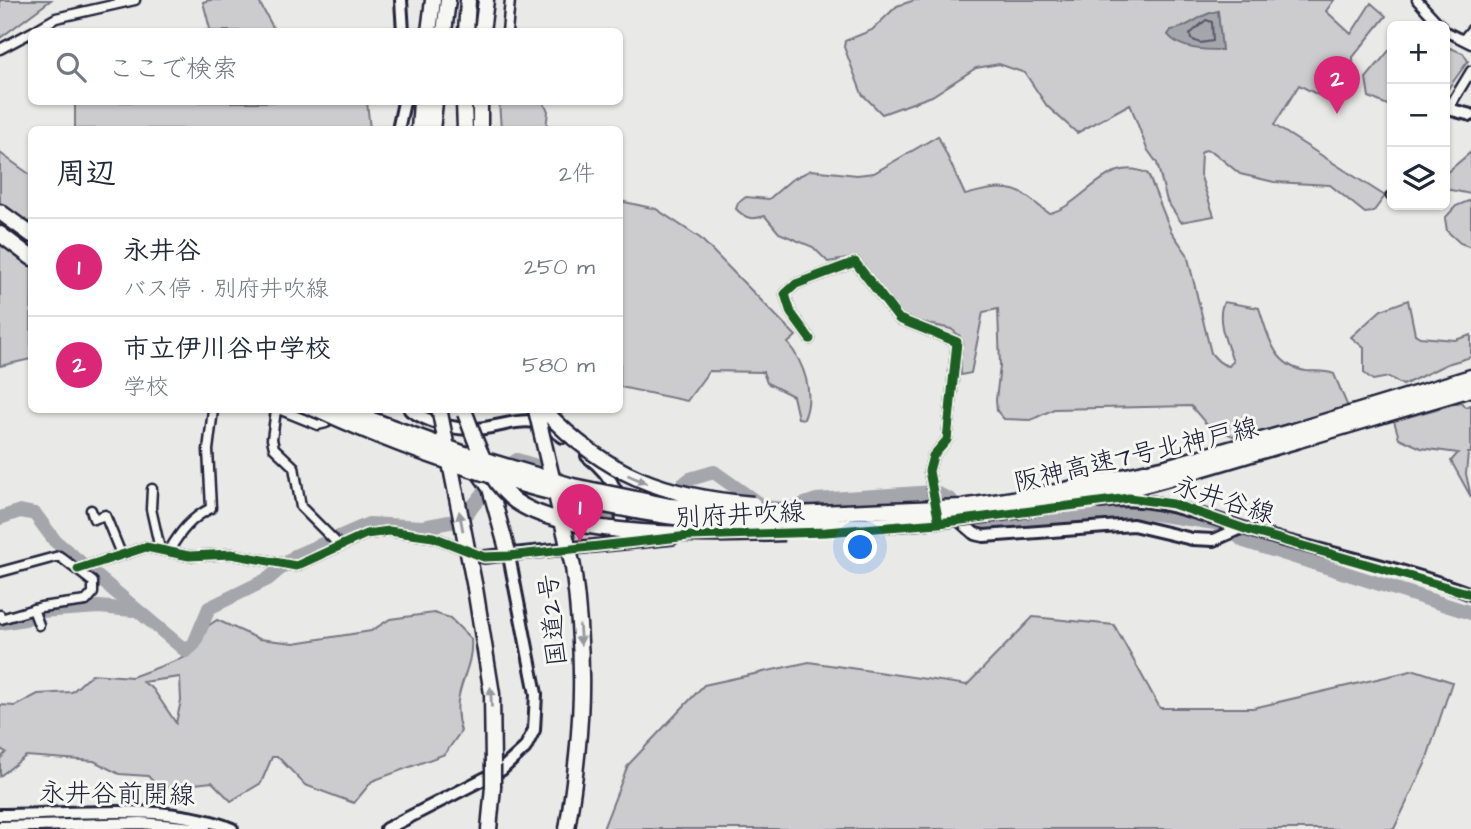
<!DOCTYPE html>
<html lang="ja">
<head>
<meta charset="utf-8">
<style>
	:root { --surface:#fff; --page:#f2f2f3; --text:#1f2937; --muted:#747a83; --line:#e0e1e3; --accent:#db2777 }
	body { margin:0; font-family:"Architects Daughter","Klee One",sans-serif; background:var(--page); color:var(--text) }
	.controls { position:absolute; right:21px; top:21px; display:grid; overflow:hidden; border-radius:10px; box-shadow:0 2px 5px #0004 }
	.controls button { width:63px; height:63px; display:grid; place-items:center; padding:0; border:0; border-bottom:2px solid var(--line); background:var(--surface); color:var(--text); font:35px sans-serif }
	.you { position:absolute; left:861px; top:548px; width:24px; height:24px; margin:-18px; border:5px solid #fff; border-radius:50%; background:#1a73e8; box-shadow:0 0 0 10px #1a73e833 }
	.badge { display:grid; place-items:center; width:46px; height:46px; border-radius:50%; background:var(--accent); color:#fff; font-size:23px; font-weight:700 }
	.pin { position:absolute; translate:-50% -58px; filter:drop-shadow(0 2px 4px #0008) }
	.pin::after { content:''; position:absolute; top:37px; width:24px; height:21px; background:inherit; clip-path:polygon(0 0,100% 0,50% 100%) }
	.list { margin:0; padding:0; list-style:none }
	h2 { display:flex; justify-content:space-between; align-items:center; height:91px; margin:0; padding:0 28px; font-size:30px }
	h2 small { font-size:23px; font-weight:400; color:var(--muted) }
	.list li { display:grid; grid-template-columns:46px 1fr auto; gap:21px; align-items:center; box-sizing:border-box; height:98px; padding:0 28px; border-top:2px solid var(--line) }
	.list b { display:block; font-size:26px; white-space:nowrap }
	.list p { margin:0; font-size:23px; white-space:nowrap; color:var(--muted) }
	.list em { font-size:23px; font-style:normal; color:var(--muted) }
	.icon { flex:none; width:38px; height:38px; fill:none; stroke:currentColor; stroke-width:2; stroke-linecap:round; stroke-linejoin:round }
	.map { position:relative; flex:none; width:1471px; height:829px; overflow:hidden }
	.search { position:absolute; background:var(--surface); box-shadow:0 2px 5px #0004; left:28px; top:28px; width:595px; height:77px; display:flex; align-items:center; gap:18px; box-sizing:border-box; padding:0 24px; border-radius:10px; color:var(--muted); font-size:26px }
	.panel { position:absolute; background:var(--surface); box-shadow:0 2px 5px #0004; left:28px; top:126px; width:595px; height:287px; border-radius:10px }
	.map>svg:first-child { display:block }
	.green { fill:#ccccce; stroke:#777784; stroke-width:2; fill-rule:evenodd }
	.water { fill:#a5a5ac; stroke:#71717f; stroke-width:2 }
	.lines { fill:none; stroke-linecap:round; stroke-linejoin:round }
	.shore { stroke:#565668; stroke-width:2 }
	.river { stroke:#a5a5ac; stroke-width:14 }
	.street-casing { stroke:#22223b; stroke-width:13 }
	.secondary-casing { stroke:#22223b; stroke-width:16 }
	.highway-casing { stroke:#22223b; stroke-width:19 }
	.street { stroke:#f6f6f2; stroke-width:8 }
	.secondary { stroke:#f6f6f2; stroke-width:10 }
	.highway { stroke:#f6f6f2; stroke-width:14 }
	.highway-bridge-casing { stroke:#22223b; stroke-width:19; stroke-linecap:butt }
	.highway-bridge { stroke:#f6f6f2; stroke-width:14 }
	.cycleway-casing { stroke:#f6f6f2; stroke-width:13 }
	.cycleway { stroke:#1b5e20; stroke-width:9 }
	.oneway { fill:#9797a0 }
	.labels { text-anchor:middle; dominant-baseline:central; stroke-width:6; stroke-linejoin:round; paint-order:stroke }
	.street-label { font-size:26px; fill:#22223b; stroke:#f6f6f2 }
</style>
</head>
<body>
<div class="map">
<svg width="1471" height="829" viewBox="0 0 1471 829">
	<rect width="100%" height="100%" fill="#e9e9e7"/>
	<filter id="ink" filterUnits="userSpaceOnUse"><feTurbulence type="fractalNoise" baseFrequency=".0143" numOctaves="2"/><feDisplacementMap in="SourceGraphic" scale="14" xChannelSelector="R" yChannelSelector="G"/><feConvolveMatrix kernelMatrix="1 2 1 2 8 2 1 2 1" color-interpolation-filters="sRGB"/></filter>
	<g filter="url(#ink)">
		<path class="green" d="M0,0H51L0,38Z
			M210,0H258L275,31H205L210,29L203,2Z
			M915,0H1334L1326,11L1351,34L1371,3L1386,16L1353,57L1354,88L1332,102L1299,85L1274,125L1385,196L1373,212L1365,213L1330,185L1274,182L1240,174L1213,152L1205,150L1201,153L1200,174L1214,216L1181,222L1167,201L1157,163L1147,149L1130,104L1077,133L1047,106L1025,73L999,64L976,68L932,96L882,114L862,94L844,47L845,41L872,30L897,6Z
			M1445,46L1463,53L1468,61L1445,93Z
			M1392,47V107L1369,97L1366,78Z
			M75,102H367L370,129H75Z
			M499,102H543L548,111L546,129H501Z
			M938,136L965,195C985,190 1007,183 1026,196C1034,201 1040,208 1049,213C1083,207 1107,153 1148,174L1171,231L1187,254L1211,353C1216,359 1221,365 1229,366L1233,361C1227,345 1215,318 1224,302L1259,308C1268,335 1273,366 1306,371C1315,372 1324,370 1334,374L1348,407L1238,438L1208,426L1191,406L1054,409L1031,420L1004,419L997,411L996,400L1000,366L998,309L983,312L971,373L961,375L960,336L951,329L904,318L858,257L828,262L813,247L779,233L765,216C752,220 746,219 736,209L738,203L746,197L769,199L791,180L811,170L857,175L874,173Z
			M1471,152V194L1445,189V174Z
			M0,153L32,176L31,359L0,366Z
			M1471,200V247L1460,243L1447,231L1445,218L1456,206Z
			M620,201L656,209L700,238L796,336L788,343C804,364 815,393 804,419L798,418L793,396L767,383L763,372L709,371L687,401L620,387Z
			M1408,300L1415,334L1420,337L1455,340L1471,335V357L1447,364L1403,385L1389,377L1373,380L1364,373V348L1351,337L1381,310Z
			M1461,402L1465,407L1471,405V453H1468L1466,474L1471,497L1451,461L1458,453L1421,448L1399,438L1394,421Z
			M434,613L450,618L471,639C474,673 448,692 461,731L445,754L372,781L354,803L305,785L278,757H272L261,783L231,801L212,782L159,788L148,776L119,774L94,761L26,756L0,776V759L6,752L0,749V705L15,706L38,694L72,692L92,674L132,677L186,657L200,641L208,626L217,620L259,639L294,643L371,631L390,619ZM180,677L181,701L176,723L153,689L143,682Z
			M1033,617L1114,625L1160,708H1253L1415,670L1452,682L1425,764L1394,829H603L628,765L704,685L809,662L967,685Z"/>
		<path class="water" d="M1218,11L1222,50C1205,50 1180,50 1168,35L1171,30C1192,27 1198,14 1218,11Z"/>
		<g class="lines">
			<path class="shore" d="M1206,20L1212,22L1213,41L1200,43L1191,39L1190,34Z"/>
			<path class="river" d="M587,500L615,521L636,524L690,479L714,472L763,507L790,509L816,500L934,492L951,500
				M0,518L20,511L35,514L55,541L186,651L194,644L209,608L268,579L295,556L369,524L423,527L455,521L467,513L505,468L517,460L546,469L557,477
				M973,523L979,529L1142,512L1215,523L1226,526L1244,541L1471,613
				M0,623L25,619L41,611L99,607L133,610"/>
			<g class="street-casing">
				<path id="street" d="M1417,0L1441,26
					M1445,31L1471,44
					M32,32L56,18L135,0
					M507,32L510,0
					M1463,40L1471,30
					M0,49L32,32
					M1445,114L1471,71
					M1391,196L1392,195
					M810,339L791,313L785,294L796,284L855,262L899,319L957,342L947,440L933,456L929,471L936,510
					M276,410L272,439L274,448L294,467L301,507L340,546
					M281,410L318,425L326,423L330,413
					M152,489L151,509L160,549
					M91,510L94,519L105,515L121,554
					M169,551C180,532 191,518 211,508L208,450L213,410
					M78,569L146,547L189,556L231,554L296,566L366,534L389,531L433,537L484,557
					M0,572L59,556L93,582V593L86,601L41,607L1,619L0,615
					M33,609L39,625"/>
			</g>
			<g class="secondary-casing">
				<path id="secondary" d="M401,0L403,32
					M1448,109L1471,115
					M398,130L404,102
					M410,410C428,422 454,430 476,429C513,426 529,409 563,437
					M587,456C614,477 625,500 621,535
					M1100,502C1163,493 1216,522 1276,538C1341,556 1408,570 1471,594
					M959,520L975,534L984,536L1133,525L1192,539L1214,540L1241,528
					M484,557L673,538
					M0,815C70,815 167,802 232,829
					M0,827L141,823L205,829
					M386,829L501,770L525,748L534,730L536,694L509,556"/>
			</g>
			<g class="highway-casing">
				<path id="highway" d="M429,32L433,0
					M444,32L448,0
					M466,32L468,0
					M482,32L486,0
					M464,102L465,130
					M419,130L421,102
					M432,130L435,102
					M480,130V102
					M0,212L32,235
					M0,234L32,258
					M1297,430L1471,377
					M1299,440L1471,389
					M475,467L490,488L509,556
					M475,588L492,694L493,765
					M489,829L493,787
					M567,829C583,734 586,662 573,567"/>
			</g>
			<use href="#street" class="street"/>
			<use href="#secondary" class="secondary"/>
			<use href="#highway" class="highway"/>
			<g class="highway-bridge-casing">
				<path id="highway-bridge" d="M319,410C422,458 554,500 667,516C796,535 931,526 1058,504C1139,490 1219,463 1299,440
					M345,410L465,454L573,486L670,506L794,514L963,507L1056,492L1166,467L1297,430
					M536,410L573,567
					M544,410C605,475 666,497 753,504
					M440,413L475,588
					M465,413C476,441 486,476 510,497C559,540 720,535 785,533
					M493,787V765"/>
			</g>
			<use href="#highway-bridge" class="highway-bridge"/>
			<g class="cycleway-casing">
				<path id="cycleway" d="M810,339L791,313L785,294L796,284L855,262L899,319L957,342L947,440L933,456L929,471L939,523
					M78,569L146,547L189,556L231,554L296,566L366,534L389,531L433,537L484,557L509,556L689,536L826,532L939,523L1129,498L1173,504L1254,532L1471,594"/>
			</g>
			<use href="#cycleway" class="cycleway"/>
		</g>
		<defs><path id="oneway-solid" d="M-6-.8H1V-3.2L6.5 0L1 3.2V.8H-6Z" transform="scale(1.75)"/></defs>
		<g class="oneway">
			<use href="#oneway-solid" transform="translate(637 479) rotate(24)"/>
			<use href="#oneway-solid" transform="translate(461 521) rotate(-101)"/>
			<use href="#oneway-solid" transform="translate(580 635) rotate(86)"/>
			<use href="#oneway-solid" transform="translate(491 697) rotate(-93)"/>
		</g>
	</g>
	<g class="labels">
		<g class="street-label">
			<text transform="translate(1136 455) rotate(-13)">阪神高速7号北神戸線</text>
			<text transform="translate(1224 500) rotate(17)">永井谷線</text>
			<text transform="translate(740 515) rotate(-3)">別府井吹線</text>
			<text transform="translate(553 620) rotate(-96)">国道2号</text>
			<text transform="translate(117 794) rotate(1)">永井谷前開線</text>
		</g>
	</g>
</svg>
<div class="controls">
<button>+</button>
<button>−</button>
<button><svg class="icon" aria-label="layers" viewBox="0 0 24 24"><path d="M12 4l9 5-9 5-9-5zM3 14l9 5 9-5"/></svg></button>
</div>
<div class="you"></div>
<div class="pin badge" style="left:580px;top:542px">1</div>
<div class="pin badge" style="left:1337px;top:114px">2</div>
<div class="search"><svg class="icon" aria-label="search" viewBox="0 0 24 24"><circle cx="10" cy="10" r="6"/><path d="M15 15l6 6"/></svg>ここで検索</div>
<section class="panel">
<h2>周辺<small>2件</small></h2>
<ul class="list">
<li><span class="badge">1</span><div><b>永井谷</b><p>バス停 · 別府井吹線</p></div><em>250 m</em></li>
<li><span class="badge">2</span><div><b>市立伊川谷中学校</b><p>学校</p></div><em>580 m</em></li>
</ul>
</section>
</div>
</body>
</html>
